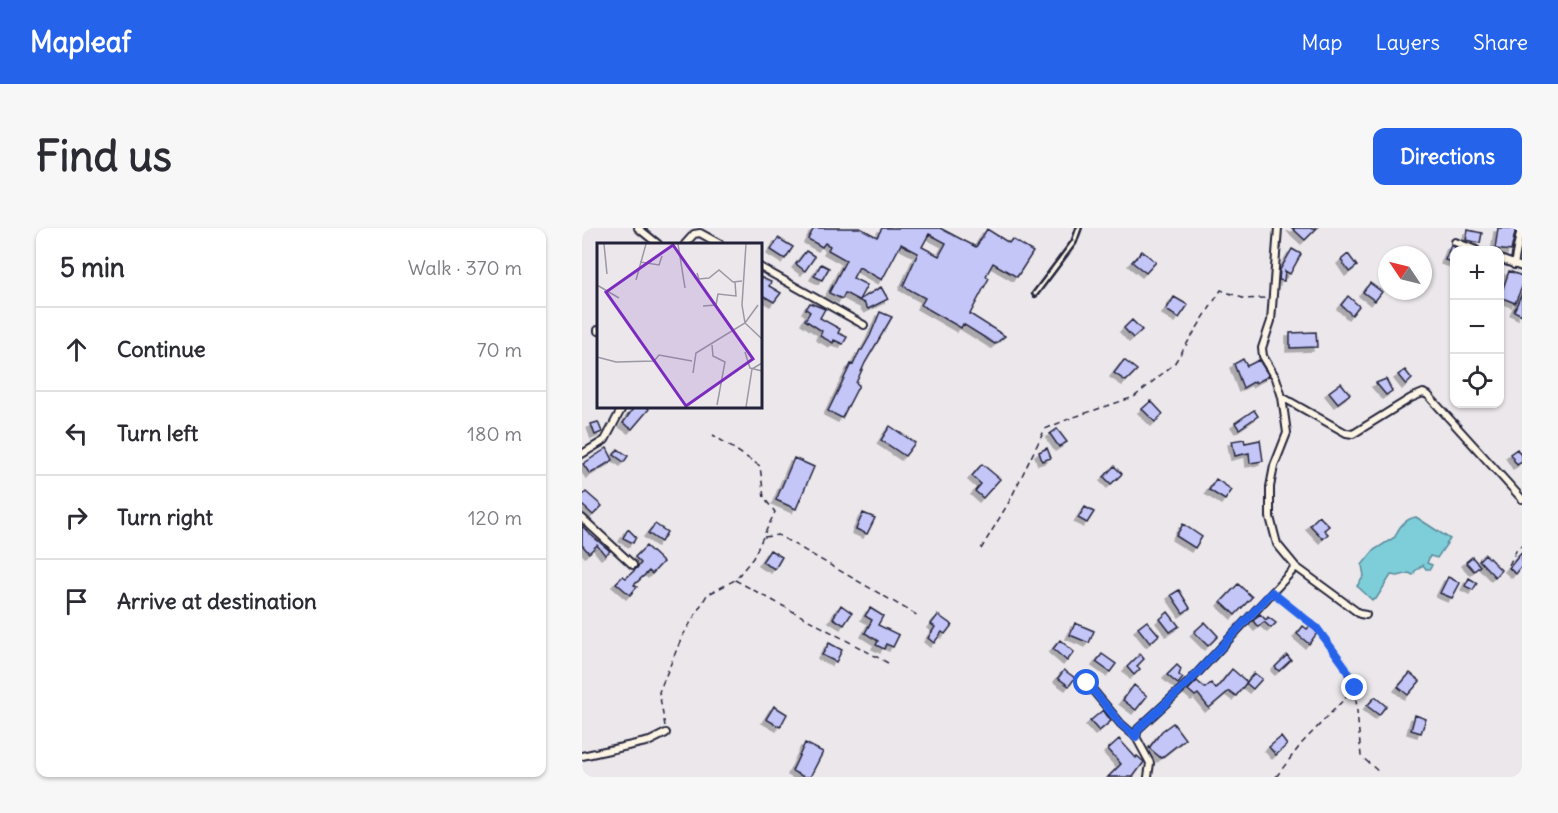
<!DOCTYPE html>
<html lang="en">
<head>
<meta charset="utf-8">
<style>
	:root { --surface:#fff; --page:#f7f7f7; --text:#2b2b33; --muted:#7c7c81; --line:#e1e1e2; --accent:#2563eb }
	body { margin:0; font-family:Delius,sans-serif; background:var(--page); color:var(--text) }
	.controls { position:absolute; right:18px; top:18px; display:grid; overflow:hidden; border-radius:12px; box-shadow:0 2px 4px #0004 }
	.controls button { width:54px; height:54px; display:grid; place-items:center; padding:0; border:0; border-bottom:2px solid var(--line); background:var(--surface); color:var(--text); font:30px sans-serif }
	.compass { position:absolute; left:796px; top:18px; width:54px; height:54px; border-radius:50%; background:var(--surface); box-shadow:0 2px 4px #0004; rotate:305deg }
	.stop { position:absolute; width:18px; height:18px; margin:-14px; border:4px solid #2563eb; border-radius:50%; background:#fff }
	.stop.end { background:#2563eb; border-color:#fff; box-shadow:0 2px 6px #0008 }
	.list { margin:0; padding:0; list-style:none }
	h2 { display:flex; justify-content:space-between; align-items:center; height:78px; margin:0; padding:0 24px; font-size:26px }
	h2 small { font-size:20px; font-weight:400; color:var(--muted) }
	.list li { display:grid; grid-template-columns:39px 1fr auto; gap:18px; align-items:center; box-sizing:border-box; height:84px; padding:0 24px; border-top:2px solid var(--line) }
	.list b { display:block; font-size:22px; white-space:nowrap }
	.list em { font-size:20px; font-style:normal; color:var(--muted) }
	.icon { flex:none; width:33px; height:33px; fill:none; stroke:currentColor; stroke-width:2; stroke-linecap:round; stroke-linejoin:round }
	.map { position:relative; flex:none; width:940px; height:549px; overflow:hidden; border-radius:12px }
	header { display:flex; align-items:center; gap:36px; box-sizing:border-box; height:84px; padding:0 30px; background:var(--accent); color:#fff }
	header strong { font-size:28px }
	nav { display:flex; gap:33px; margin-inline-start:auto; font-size:21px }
	.intro { display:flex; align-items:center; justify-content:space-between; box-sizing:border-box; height:144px; padding:0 36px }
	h1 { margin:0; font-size:42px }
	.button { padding:15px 27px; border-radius:12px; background:var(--accent); color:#fff; font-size:21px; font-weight:700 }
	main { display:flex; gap:36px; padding:0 36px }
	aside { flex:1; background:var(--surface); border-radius:12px; box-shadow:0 2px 4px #0004 }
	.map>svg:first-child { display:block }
	.water { fill:#7eced9; stroke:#59899a; stroke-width:1.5 }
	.building { fill:#c4c6f8; stroke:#22223b; stroke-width:1.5; fill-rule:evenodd; filter:url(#shadow) }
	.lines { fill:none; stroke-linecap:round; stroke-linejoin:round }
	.service-casing { stroke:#22223b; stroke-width:8 }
	.minor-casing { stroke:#22223b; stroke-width:10 }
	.path { stroke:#22223b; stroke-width:1.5; stroke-dasharray:6 4.5; stroke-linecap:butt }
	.service { stroke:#fcf5e5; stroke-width:3 }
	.minor { stroke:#fcf5e5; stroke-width:6 }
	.route { stroke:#2563eb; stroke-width:8 }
	.inset-road { fill:none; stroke:#9b98a5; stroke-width:1.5 }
	.view { fill:#7b2cbf; fill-opacity:0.15; stroke:#7b2cbf; stroke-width:3 }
	.inset-edge { fill:none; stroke:#22223b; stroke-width:3 }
</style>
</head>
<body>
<header>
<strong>Mapleaf</strong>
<nav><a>Map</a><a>Layers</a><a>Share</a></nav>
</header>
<div class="intro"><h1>Find us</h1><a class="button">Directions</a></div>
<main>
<aside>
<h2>5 min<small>Walk · 370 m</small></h2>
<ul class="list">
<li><svg class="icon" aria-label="ahead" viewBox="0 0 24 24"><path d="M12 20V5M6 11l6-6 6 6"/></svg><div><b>Continue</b></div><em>70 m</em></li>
<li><svg class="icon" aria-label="left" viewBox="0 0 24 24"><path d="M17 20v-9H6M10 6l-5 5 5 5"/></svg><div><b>Turn left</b></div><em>180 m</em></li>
<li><svg class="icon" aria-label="right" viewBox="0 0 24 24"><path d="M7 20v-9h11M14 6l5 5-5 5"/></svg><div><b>Turn right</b></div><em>120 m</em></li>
<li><svg class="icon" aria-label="arrive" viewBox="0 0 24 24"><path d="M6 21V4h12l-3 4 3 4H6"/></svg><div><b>Arrive at destination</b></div></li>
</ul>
</aside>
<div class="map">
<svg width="940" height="549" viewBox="0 0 940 549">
	<defs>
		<filter id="shadow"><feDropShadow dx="-4" dy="4" stdDeviation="0" flood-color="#0004"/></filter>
	</defs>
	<rect width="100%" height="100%" fill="#ebe7eb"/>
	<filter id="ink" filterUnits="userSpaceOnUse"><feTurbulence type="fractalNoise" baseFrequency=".0167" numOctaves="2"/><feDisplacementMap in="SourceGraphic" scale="12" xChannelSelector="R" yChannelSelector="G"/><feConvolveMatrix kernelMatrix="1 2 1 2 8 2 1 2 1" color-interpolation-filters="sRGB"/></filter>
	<g filter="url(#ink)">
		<path class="water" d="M834,289L868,311L855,330L848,328L845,335L850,337L848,341H844L841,337L833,343L831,347L827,345L816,348L809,347L794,371L790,372L775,358L782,348L780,337L792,322L813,309C817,298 823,291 834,289Z"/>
		<path class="building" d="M232,0H278L295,9L300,0H358L394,19L405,1L427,15L430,11L451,24L435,49L411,35L404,48L407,50L388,86L423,108L413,116L381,96L379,100L339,77L343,70L321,58L336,25L319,16L300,52L277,39L271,50L285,57L277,72L299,59L306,71L286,81L282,75L263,65L260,71L247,65L264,32L246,22L248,18L243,15L240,19L226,11ZM347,6L364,15L357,28L340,19Z
			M710,0H735L723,12Z
			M916,0H934L929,23L913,21Z
			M886,2L900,5L898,15L884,12Z
			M196,10L211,19L203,31L189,22Z
			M869,17L873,19V35L863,32Z
			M710,21L719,26L708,46L703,43L702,53L697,52L698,42Z
			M224,23L232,28V30L223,43L214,36Z
			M560,23L574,34L564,45L550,34Z
			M766,26L775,38L767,44L759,32Z
			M239,36L247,40L240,52L232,48Z
			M927,43L940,48V59L933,75L918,69Z
			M178,49L189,54L187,58L199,65L192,74L178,66Z
			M788,55L800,64L793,73L781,64Z
			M940,65V87L932,83Z
			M766,68L777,78L770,87L759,77Z
			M592,69L606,77L597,90L584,82Z
			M228,75L243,81L238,90L258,101L256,105L265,109L261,116L252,112L251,115L238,108L240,103L223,92L228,84L224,81Z
			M298,84L310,89L283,135L274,155L277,157L260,190L246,183L269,136L271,137L278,122H280L288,108Z
			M550,92L560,102L551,110L542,100Z
			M734,104L735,119L708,120V105Z
			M661,131L665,138L677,132L687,148L674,155L673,153L661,160L652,136Z
			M542,132L555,142L544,153L532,145Z
			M823,142L830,151L824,157L816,147Z
			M804,151L810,163L804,167L794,155Z
			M759,155L768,166L756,175L747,164Z
			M569,173L581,186L573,194L560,181Z
			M53,178H64L67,181L50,201L41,195Z
			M672,182L676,188L657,201L653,195Z
			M16,194L20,204L13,207L9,196Z
			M308,198L333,215L323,228L299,212Z
			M475,201L485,214L477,219L468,206Z
			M662,211L663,215L678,212L681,233L668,235L667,225L653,228L650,213Z
			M25,220L31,232L8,246L1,236Z
			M465,220L469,230L460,233L457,224Z
			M36,221L46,228L42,234L32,227Z
			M935,221L940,229V234L935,237L928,226Z
			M212,230L232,239L214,281L194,272Z
			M400,236L418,251L401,270L393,263L399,256L390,248Z
			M532,238L540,246L529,256L522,249Z
			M634,251L650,262L643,272L627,262Z
			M4,264L20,278L11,287L0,277V268Z
			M503,279L512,284L505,295L496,290Z
			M281,285L293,290L285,306L274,301Z
			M737,288L747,298L742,302L746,306L741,311L728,297Z
			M73,296L85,304L79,314L66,305Z
			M601,296L620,309L613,320L594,308Z
			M0,298L9,307L28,323L23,327L15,317L7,325L0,317Z
			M46,301L54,309L51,315L41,310Z
			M64,318L81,334L70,346L67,343L52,357L55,359L48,367L34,355L41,348L44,350L55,340L59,335L53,329Z
			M188,322L200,329L193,341L180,334Z
			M940,324V338L934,346L927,340Z
			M903,326L919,342L913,349L897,332Z
			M890,329L898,338L892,343L884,334Z
			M866,349L878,355L870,370L858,365Z
			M887,350L895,355L891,362L883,358Z
			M656,356L670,369L653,387L639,374Z
			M597,362L608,380L601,385L589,367Z
			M259,377L270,385L262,397L251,390Z
			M288,380L301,388L296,397L317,407L311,419L304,416L302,421L294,417L296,413L283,405L290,392L283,388Z
			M586,384L597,398L588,404L578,391Z
			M678,386L684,392L686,389L694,395L689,400L682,394L676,399L671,393Z
			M356,387L370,397L363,406L360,404L352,415L346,410L353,399L349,396Z
			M565,393L577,407L568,415L556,400Z
			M623,394L636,408L626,418L612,404Z
			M493,395L512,403L507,415L488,407Z
			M721,398L725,401L728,398L736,404L727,416L715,406Z
			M478,412L492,424L485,433L471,421Z
			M247,415L260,422L254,434L240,427Z
			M520,426L534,436L528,444L514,434Z
			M558,426L562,431L555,438L558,441L552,447L545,439Z
			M705,427L709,432L697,443L693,439Z
			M595,437L599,441L597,447L601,450L596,456L585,447Z
			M650,441L665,454L654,468L647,463L627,480L616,466L613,468L606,462L615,453L623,460L629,455L634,461Z
			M482,442L493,450L487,458L476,450Z
			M672,445L680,451L671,461L664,455Z
			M828,445L838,453L826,467L816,459Z
			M552,457L565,468L554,482L541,472Z
			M793,469L804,478L797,487L785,478Z
			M192,478L205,486L198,499L184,491Z
			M521,482L529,493L517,503L508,493Z
			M833,487L844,491L839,505L829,502Z
			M591,495L603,511L579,530L567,520L580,503Z
			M699,509L705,517L694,527L687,519Z
			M537,511L554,530L555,528L562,534L551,549H526L539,536L526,521Z
			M223,515L241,524L228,549H222L210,543Z"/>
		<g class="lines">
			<g class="service-casing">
				<path id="service" d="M453,66L492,14L497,0"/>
			</g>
			<g class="minor-casing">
				<path id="minor" d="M56,0L76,16
					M696,0L689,93L680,120L681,128L694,150L700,169L705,205L692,238L688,259V289L695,316L714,339L778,386L784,387
					M873,14L894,22
					M103,16L112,6L118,5L138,16
					M918,31L940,39
					M932,37L939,0
					M178,39L282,97
					M16,102V103
					M700,169L764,205L771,206L829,170L841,165L846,167L940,271
					M0,226L23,212L41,178
					M0,290L51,337
					M505,455L539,496L554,509
					M0,528L68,513L84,505
					M566,549L568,535L554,509L556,501L608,453L714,339"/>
			</g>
			<path class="path" d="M182,309L196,307L338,389
				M399,321L427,274L463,201L489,190L552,169L592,136L639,62L663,71L683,70
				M927,337L935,321L940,317
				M153,352L306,435
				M773,460L779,528L797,544
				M83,498L77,464L100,409L125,367L153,352L171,330L193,284L182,270L178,238L131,207
				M694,549L720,515L773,460L762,437L735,400L696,369"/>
			<use href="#service" class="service"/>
			<use href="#minor" class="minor"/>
		</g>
	</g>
	<g class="lines" filter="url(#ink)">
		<path class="route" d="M505,455L539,496L554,509L556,501L608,453L690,364L735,400L762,437L773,460"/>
	</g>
	<g transform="translate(15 15)">
		<rect width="165" height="165" fill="#ebe7eb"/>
		<path class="inset-road" d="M7,1L10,31M81,1L88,45M149,1L145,62L148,80L165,96M43,19L62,22L65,13M100,30L102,36L112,35L122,27L136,39L145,38M39,37L49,1M0,42L22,55M106,63L119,62L121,51L139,53L138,39M115,102L116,113L128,119L120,162M148,109L153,125L165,128M0,114L19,119L57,118L62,112L95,118M96,130L99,110L148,80L161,62M149,164L155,126L165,120"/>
		<path class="view" d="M76,2L156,116L89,163L9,49Z"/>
		<rect width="165" height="165" class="inset-edge"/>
	</g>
</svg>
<div class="controls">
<button>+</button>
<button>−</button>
<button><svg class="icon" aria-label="locate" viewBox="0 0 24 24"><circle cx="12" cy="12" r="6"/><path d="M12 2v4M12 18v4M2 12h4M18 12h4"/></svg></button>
</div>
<svg class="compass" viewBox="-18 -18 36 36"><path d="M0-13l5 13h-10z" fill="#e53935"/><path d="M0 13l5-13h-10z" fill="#7c7c81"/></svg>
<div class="stop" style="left:505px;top:455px"></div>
<div class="stop end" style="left:773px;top:460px"></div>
</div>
</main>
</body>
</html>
